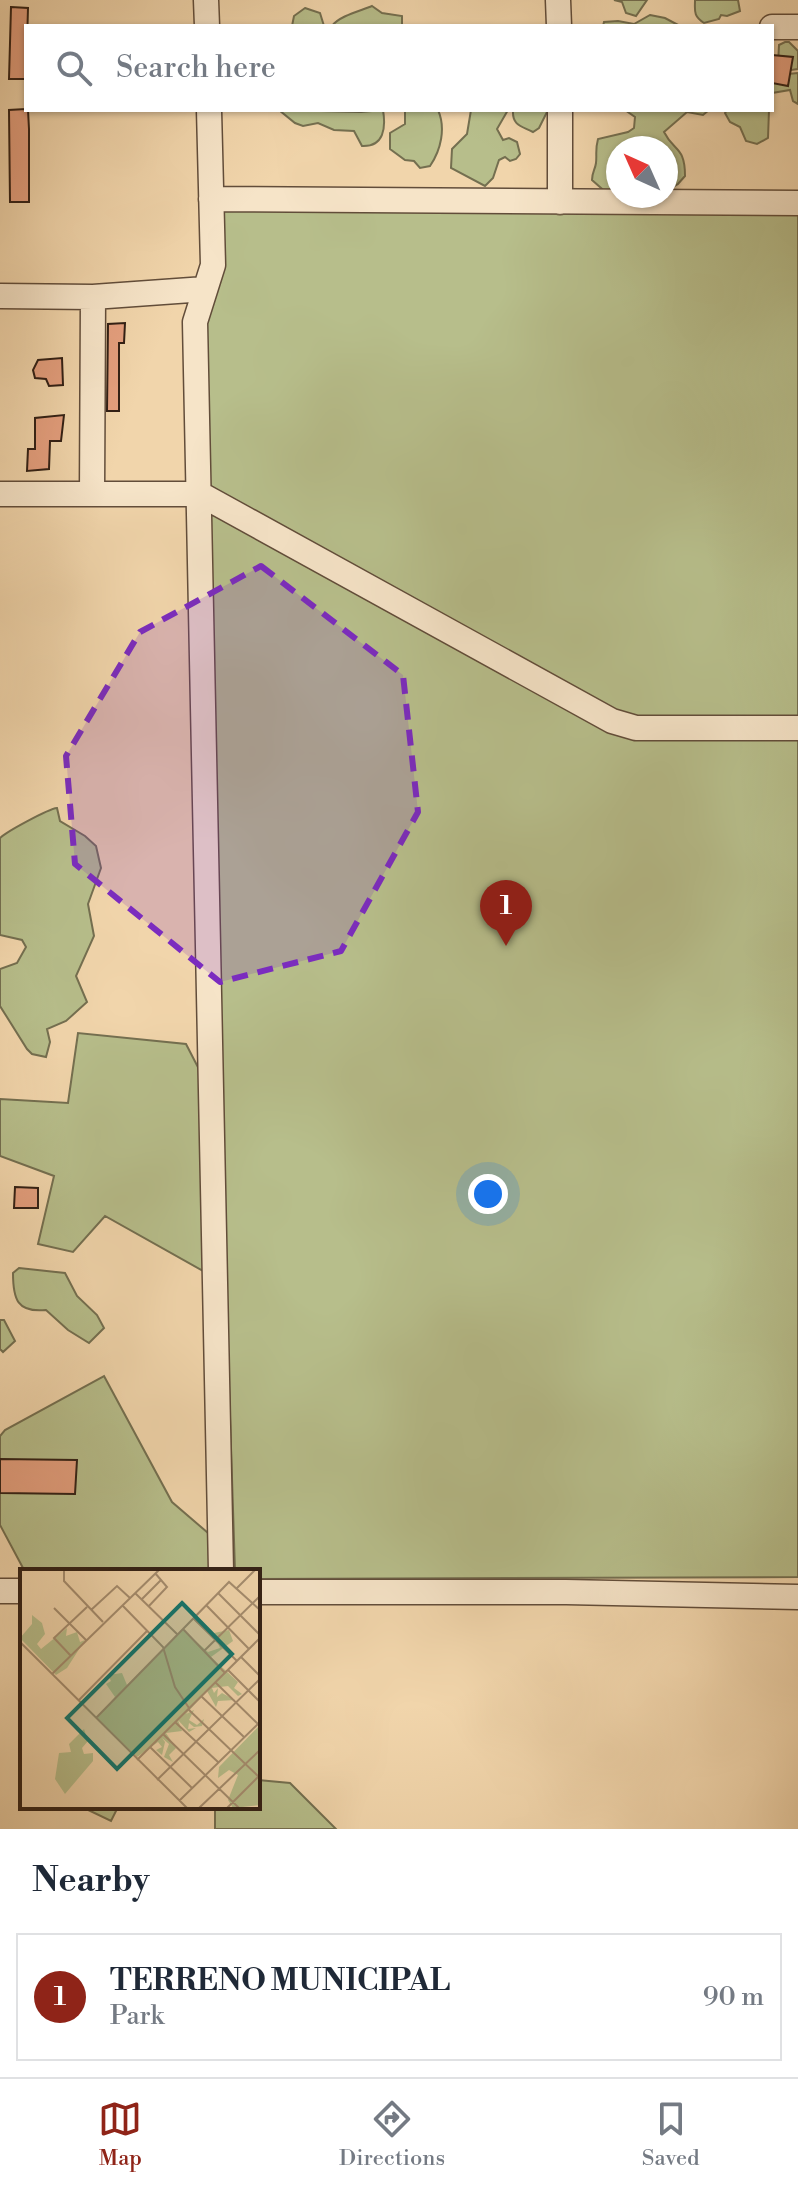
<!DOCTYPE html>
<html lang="en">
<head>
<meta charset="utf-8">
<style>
	:root { --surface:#fff; --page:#f2f2f3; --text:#1f2937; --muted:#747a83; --line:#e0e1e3; --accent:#8f2418 }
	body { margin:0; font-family:"Libre Bodoni",serif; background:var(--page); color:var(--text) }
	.compass { position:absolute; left:606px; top:136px; width:72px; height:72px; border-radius:50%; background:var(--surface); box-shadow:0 2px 6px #0004; rotate:315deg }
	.you { position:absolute; left:488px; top:1194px; width:28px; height:28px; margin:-20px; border:6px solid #fff; border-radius:50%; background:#1a73e8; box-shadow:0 0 0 12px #1a73e833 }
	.badge { display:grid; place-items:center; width:52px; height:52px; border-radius:50%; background:var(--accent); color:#fff; font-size:26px; font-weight:700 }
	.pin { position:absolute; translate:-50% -66px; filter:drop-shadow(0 2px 4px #0008) }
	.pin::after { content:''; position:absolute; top:42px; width:28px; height:24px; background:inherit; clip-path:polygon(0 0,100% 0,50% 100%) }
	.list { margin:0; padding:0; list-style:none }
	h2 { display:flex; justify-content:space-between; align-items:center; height:104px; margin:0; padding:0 32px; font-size:34px }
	h2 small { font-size:26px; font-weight:400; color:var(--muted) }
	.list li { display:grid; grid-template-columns:52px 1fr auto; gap:24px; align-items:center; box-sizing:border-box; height:128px; margin:0 16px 16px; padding:0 16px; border:2px solid var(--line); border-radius:0px }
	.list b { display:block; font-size:30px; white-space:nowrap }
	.list p { margin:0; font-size:26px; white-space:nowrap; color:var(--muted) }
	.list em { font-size:26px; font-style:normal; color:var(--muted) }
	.icon { flex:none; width:44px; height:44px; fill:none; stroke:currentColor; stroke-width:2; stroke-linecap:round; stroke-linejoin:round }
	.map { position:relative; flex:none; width:798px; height:1829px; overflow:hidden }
	.search { position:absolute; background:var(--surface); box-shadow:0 2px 6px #0004; left:24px; right:24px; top:24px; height:88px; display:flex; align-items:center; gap:20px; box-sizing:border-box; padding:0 28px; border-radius:0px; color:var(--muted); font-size:30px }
	.sheet { height:248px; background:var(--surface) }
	nav { display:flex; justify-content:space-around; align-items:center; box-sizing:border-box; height:112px; border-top:2px solid var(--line); background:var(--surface); font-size:22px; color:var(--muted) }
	nav a { display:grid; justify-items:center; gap:4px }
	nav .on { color:var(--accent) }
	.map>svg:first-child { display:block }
	.green { fill:#b7be8b; stroke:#746f50; stroke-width:2 }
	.building { fill:#e49f7e; stroke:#322015; stroke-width:2 }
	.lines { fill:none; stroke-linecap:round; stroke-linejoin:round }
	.minor-casing { stroke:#624d3a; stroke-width:27 }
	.minor { stroke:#f6e4c8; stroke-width:24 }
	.marked { fill:#7b2cbf; fill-opacity:0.2; stroke:#7b2cbf; stroke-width:6; stroke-dasharray:16 10; stroke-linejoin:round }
	.inset-road { fill:none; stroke:#a58d6f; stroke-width:2 }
	.view { fill:#0f766e; fill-opacity:0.15; stroke:#0f766e; stroke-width:4 }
	.inset-edge { fill:none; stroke:#322015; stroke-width:4 }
</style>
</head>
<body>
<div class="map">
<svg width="798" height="1829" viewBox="0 0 798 1829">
	<rect width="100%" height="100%" fill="#f1d5ab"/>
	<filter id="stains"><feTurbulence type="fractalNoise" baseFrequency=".0025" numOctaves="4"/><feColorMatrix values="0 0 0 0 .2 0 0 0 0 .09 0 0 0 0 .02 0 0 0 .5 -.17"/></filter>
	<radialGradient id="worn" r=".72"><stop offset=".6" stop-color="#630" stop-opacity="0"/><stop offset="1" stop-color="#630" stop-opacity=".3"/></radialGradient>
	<path class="green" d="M614,0H647L636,16L626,13L622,2Z
		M695,0H738L740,11L727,16L721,15L719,19L704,23C693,16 695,11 695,0Z
		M372,6L382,13L402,16V26H332C339,16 360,11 372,6Z
		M305,8L320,13L324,26H292L294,16Z
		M650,15L665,18L680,26H603L604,22L618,21L634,24Z
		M785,42H789L798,51V69L791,70L778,64L779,45Z
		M798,73V104L793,101L790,90L772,93V81L788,74Z
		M279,110L361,112L383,110C386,128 384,147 362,146L354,131L334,130L318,123L303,126L295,123Z
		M405,110H438C446,128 441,150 430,166L420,168L414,161L405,160L390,149V133L405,124Z
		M471,110H508L497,129L503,140L509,138L517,142L520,154L516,159L510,161L505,157L499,160L493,178L485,186L451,168L452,149L467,134Z
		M513,110H548L539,128L533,132C522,126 512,126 513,110Z
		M625,110H709L703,115L687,112L664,132C674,152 685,146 685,176L678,184L666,191V148H618V195H609L592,180C592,172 595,170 596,163C597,154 595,150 598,139L628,132L634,128L635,117Z
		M727,110H769L768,138L757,144L746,141L740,127L730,122L725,113Z
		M798,204V1577L258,1579V1571H235L222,1170L212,1276L105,1216L73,1252L38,1244L54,1176L0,1156V1099L68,1103L78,1033L186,1044L219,1108L195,322L218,205Z
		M57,808L60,821L85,836L96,846L101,868L88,904L94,936L76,976L87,1002L66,1021L47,1029L50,1042L46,1057L32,1054L27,1049L0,1006V969L17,963L26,947L22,940L0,935V838C6,832 48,809 57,808Z
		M19,1268L65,1273L77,1296L97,1315L104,1328L89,1343L68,1330L46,1310C17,1313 13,1299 13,1273Z
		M0,1320H4L15,1341L3,1352L0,1349Z
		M104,1376L172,1502L215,1539L211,1571H61L23,1568L0,1525V1436L5,1430Z
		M258,1780L290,1783L336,1829H215V1807H258Z
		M82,1807H118L111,1821Z"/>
	<path class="building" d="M11,7L28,8L26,79H9Z
		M772,55L793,57L788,86L772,83Z
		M26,109L28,110L29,129V202H10L9,110Z
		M125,323L124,343H119V411H107L108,324Z
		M62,358L63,385L49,386L46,379L35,378L33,370L38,360Z
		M64,415L61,441H50L49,469L27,471L28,449H35V418Z
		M15,1187L38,1188V1208H14Z
		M0,1459L77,1460L75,1494L0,1493Z"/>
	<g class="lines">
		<g class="minor-casing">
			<path id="minor" d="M206,0L207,26
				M558,0L559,26
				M772,27H798
				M209,110L213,265L195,322L221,1571
				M560,110V202
				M211,199L798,203
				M0,296L93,297L205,289
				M0,494H200L612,721L636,728H798
				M92,494L93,297
				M0,1591H22
				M258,1592H566L798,1597"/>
		</g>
		<use href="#minor" class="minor"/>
	</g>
	<path class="marked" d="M261,566L403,675L418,812L341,951L220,982L75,864L66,756L140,632Z"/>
	<g transform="translate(20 1569)">
		<rect width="240" height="240" fill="#f1d5ab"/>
		<path d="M12,46L22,54L25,65L17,75L21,80L47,59L46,67L57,63L60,73L65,71L47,99L36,106L0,69L12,55ZM163,61L188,83L200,79L194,64L209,61L213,72L191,88L218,113L214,119L222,125L218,127L208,117L192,119L194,124L198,119L197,128L202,124L215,131L198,132L196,138L187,122L166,145L174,141L169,151L177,156L184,150L182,157L174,158L169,154L168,160L176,159L169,163L158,151L162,162L146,164L156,179L149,186L153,193L144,188L149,175L142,169L145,173L142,186L136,181L142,178L138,173L117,188L77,149L95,128L86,115L91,112L88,106L102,104L107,116ZM240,156V236L213,239L208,231L218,206L209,201L198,209L199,198ZM64,160L68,172L62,179L64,185L73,184V192L45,225L35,210L39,184L51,183L49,175Z" fill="#b7be8b"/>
		<path class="inset-road" d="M44,1V12L83,53M217,19L235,1M115,24L157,65M198,24L240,66M121,31L141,11M102,36L143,78L155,118L169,139M186,36L229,80M128,38L147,18L135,4M34,39L66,71M71,41L97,17L110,29M173,49L217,92M163,60L205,104M0,73L167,239M184,82L240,27M51,87L34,69L67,38M221,88L240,107M208,101L240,133M32,105L139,1M195,113L238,155M181,127L224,168M59,131L127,62M168,140L240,209M76,149L209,13L240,41M155,153L198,193M143,165L219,239M130,178L172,219M117,191L240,69M137,211L240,110M159,232L240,153M179,239L240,181M207,239L240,206"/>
		<path class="view" d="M162,34L212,85L97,200L47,149Z"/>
		<rect width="240" height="240" class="inset-edge"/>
	</g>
	<rect width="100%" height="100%" filter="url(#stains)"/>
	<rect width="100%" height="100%" fill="url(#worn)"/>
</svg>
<svg class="compass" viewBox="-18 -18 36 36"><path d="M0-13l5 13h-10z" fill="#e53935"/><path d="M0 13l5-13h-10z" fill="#747a83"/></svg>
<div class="you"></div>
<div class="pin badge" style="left:506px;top:946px">1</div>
<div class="search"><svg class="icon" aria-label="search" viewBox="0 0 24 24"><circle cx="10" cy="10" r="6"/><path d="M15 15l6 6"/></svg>Search here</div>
</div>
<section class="sheet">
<h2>Nearby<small></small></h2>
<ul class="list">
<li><span class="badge">1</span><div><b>TERRENO MUNICIPAL</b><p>Park</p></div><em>90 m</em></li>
</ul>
</section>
<nav>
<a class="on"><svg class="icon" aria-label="map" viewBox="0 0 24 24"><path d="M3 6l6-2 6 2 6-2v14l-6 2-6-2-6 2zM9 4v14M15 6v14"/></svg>Map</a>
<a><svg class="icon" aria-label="directions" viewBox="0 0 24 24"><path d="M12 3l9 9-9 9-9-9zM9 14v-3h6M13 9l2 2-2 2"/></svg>Directions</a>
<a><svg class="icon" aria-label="saved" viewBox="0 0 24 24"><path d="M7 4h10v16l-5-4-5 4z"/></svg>Saved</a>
</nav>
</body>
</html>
